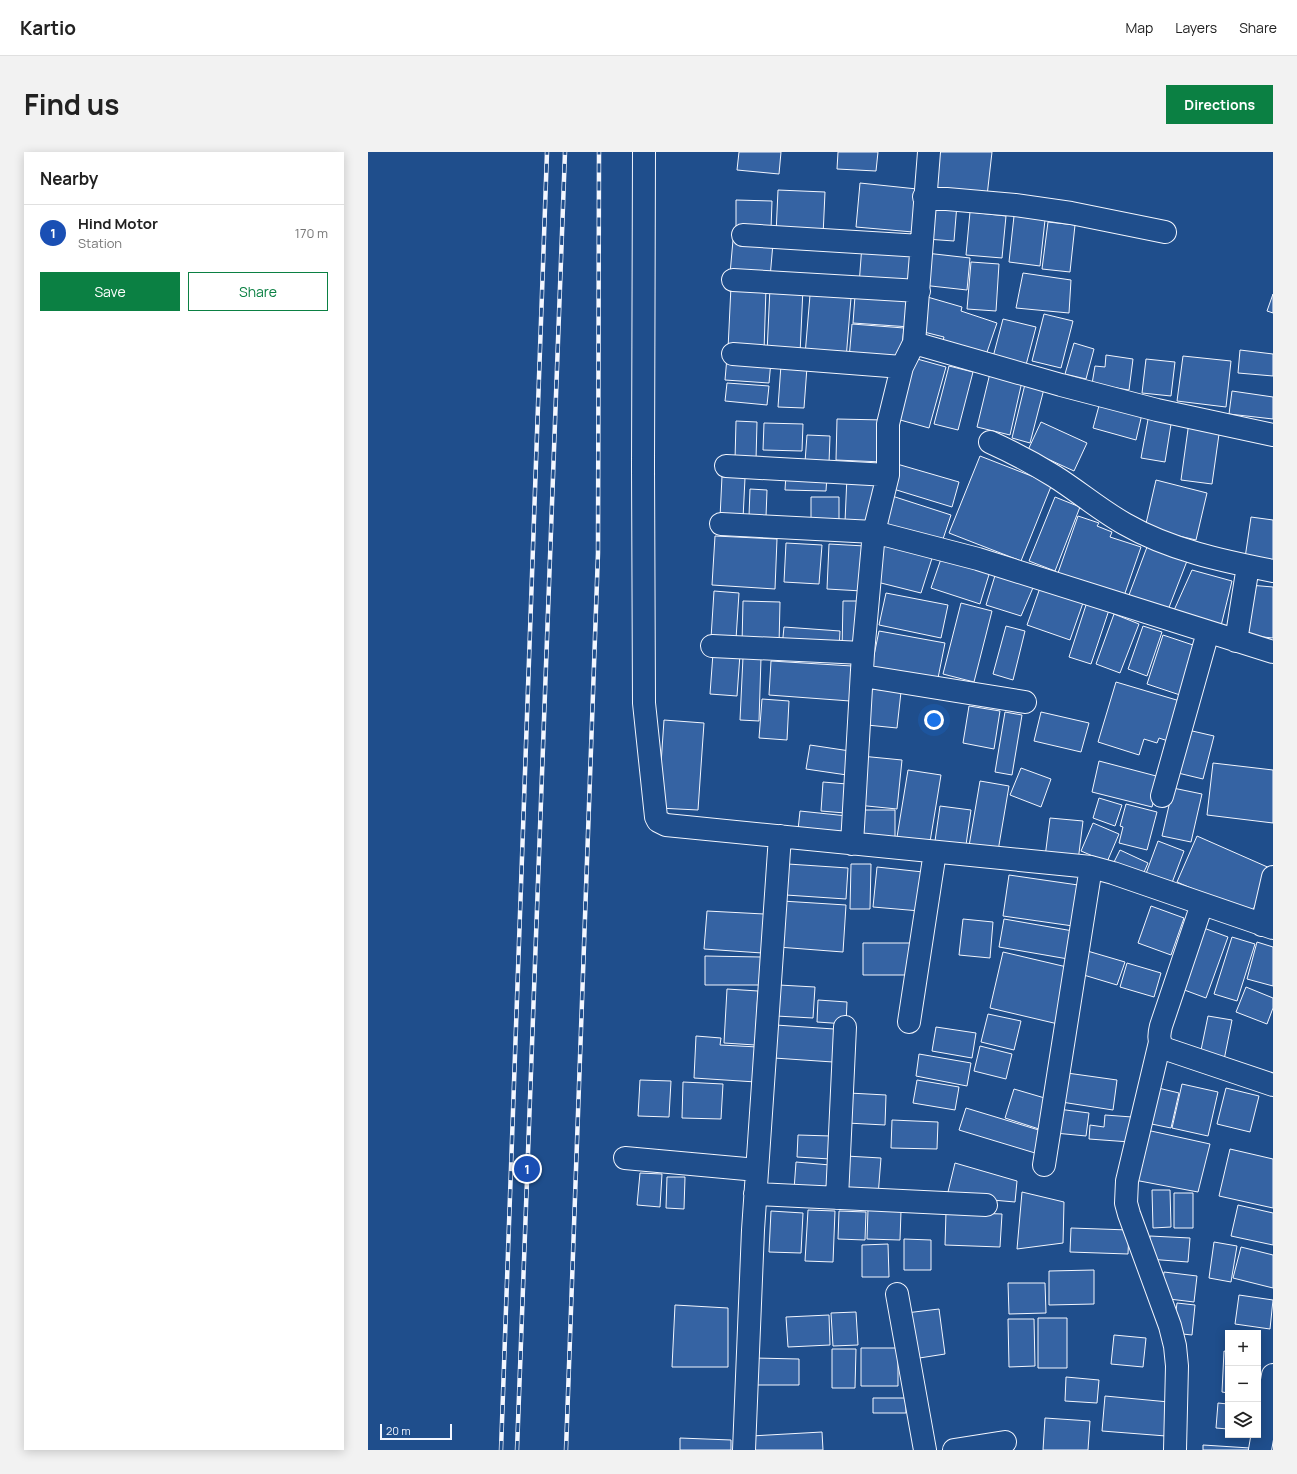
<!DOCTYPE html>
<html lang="en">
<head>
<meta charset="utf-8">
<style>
	:root { --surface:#fff; --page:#f2f2f2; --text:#222; --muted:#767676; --line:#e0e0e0; --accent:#0b8043 }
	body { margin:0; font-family:Manrope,sans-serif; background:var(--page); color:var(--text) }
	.controls { position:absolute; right:12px; bottom:12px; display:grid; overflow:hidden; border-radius:0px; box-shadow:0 2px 10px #0003 }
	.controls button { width:36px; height:36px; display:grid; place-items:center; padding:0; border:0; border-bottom:1px solid var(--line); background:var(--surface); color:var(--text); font:20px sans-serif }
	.scale { position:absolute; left:12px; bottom:10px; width:72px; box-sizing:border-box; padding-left:4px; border:2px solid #f2f6ff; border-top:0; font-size:11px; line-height:14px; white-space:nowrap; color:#f2f6ff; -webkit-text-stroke:3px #1f4e8c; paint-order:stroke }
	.you { position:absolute; left:566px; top:568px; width:14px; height:14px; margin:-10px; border:3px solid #fff; border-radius:50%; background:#1a73e8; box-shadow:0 0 0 6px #1a73e833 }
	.badge { display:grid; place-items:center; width:26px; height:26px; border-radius:50%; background:var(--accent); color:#fff; font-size:13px; font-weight:700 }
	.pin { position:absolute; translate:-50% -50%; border:2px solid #fff; box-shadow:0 1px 4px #0006 }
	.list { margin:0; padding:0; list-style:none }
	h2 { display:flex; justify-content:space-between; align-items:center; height:52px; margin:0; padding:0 16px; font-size:17px }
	h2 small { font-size:13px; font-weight:400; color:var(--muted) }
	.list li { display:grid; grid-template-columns:26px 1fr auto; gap:12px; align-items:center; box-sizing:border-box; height:56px; padding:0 16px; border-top:1px solid var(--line) }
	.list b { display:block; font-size:15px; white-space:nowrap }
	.list p { margin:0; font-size:13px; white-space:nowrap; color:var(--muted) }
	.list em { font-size:13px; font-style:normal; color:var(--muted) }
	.actions { display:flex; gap:8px; padding:12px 16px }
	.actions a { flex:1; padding:9px 0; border:1px solid var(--accent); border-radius:0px; text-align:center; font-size:14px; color:var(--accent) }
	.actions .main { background:var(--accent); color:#fff }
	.icon { flex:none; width:22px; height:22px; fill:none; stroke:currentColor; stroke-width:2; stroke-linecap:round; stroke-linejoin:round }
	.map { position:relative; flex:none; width:905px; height:1298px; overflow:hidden; border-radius:0px }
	header { display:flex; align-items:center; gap:24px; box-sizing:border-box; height:56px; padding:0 20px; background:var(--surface); border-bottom:1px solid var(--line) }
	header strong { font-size:19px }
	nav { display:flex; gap:22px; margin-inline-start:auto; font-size:14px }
	.intro { display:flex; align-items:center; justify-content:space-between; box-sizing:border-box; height:96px; padding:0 24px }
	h1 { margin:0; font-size:28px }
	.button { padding:10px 18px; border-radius:0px; background:var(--accent); color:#fff; font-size:14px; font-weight:700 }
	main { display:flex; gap:24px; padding:0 24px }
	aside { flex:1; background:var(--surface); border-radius:0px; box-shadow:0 2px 10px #0003 }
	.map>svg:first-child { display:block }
	.building { fill:#3563a3; stroke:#f2f6ff }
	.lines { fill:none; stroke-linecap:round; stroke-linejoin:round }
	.street-casing { stroke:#f2f6ff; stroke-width:24 }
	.street { stroke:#1f4e8c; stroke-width:22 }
	.rail-casing { stroke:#f2f6ff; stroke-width:4.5 }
	.rail { stroke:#1f4e8c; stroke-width:3; stroke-dasharray:9; stroke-linecap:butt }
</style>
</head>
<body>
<header>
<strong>Kartio</strong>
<nav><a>Map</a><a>Layers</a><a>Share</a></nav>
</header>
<div class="intro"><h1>Find us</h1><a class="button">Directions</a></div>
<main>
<aside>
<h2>Nearby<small></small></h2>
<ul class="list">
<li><span class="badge" style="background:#1a4fb4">1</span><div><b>Hind Motor</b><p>Station</p></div><em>170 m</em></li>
</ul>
<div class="actions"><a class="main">Save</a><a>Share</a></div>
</aside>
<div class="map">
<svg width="905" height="1298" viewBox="0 0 905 1298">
	<rect width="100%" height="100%" fill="#1f4e8c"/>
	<path class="building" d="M371,0H413L411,22L369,18Z
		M470,0H510L508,19L469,17Z
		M564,0H624L619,44L560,38Z
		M492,31L549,37L545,80L488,75Z
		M410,38L457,40L455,84L408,82Z
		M368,48L404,49L403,77L368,76Z
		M561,49L589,52L586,89L558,87Z
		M602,60L638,64L634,106L598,103Z
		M646,64L677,68L672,114L641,110Z
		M680,70L707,73L702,120L674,117Z
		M365,88L405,91L402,126L362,122Z
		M494,93L544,97L540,136L491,133Z
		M558,101L602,106L599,138L554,133Z
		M603,110L631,112L628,159L599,157Z
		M655,121L703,128L701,161L648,156Z
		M363,134L398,136L396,199L360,197Z
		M402,135L435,136L432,202L399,201Z
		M905,142V161L899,159Z
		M442,143L483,146L478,207L437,203Z
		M487,144L544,148L542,175L485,171Z
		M556,144L594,155L593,159L629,171L617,206L574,192L576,185L552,179Z
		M676,162L705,169L693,216L664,209Z
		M635,167L668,175L658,213L625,205Z
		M484,172L536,176L532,212L481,207Z
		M706,191L726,197L718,227L697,222Z
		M872,198L905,202V224L870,221Z
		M738,203L765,207L761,238L724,232L727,214L737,215Z
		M815,204L863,209L858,255L809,249Z
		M359,205L403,209L401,231L357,228Z
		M542,205L578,215L561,276L525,266Z
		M778,207L807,210L803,244L774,241Z
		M413,213L439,215L436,256L410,255Z
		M581,214L605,220L590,278L566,272Z
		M623,217L655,225L642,283L609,275Z
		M658,228L677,233L662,291L644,286Z
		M359,231L401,234L399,253L357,249Z
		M864,239L905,245V267L861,262Z
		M732,250L774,262L768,288L725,276Z
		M781,262L804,266L797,310L773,306Z
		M469,267L516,268L515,310L468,308Z
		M368,269L389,270L388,308H367Z
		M673,270L719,291L706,319L660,298Z
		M821,270L852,275L844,332L813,328Z
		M396,271L435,272L434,299L395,298Z
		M439,283L462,284L461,311L437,310Z
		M612,304L684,332L653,409L581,381Z
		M529,312L591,330L584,355L522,336Z
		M418,322L459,324L458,339L417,338Z
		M354,324L377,326L375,367L352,366Z
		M479,324L509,326L506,372L477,370Z
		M788,328L839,341L828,388L777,376Z
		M382,337L399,338L398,365L381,364Z
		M521,343L583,363L573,393L511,375Z
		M443,345H471V373H443Z
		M687,345L712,355L687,419L661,409Z
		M710,364L731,371L729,374L744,380L742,385L773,395L756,444L690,421Z
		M883,365L905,368V410L877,406Z
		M347,384L409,387L407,437L344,433Z
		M516,387L566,400L553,441L505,429Z
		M418,391L454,393L451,432L416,430Z
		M461,392L497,394L494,439L459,437Z
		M779,395L819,409L800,458L761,443Z
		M575,401L623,416L612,452L563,436Z
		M629,417L667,431L653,464L618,453Z
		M824,418L864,429L852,478L803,465Z
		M673,433L716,448L702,488L659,473Z
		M881,433L905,435V486L875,483Z
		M346,439L371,441L368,487L343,486Z
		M518,441L580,453L573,486L511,473Z
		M375,449L412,450L411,493L374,492Z
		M475,449H494L492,500L474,499Z
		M719,450L741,458L723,512L701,505Z
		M593,451L624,459L606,530L575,522Z
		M746,462L771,472L752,521L728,512Z
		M638,474L657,479L645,528L625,522Z
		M775,474L794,480L779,524L760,517Z
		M416,475L472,479L471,499L414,495Z
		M511,479L577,491L569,531L503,518Z
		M795,483L834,496L818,545L779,532Z
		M345,501L372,502L369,544L342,542Z
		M375,505L393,506L391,569L372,568Z
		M403,509L484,514L482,549L401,543Z
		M748,530L812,549L800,589L791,586L789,591L776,587L771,603L730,590Z
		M503,537L533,540L529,576L499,573Z
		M394,547L421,549L419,588L391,586Z
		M601,554L632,559L626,597L595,591Z
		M637,560L654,563L644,623L627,620Z
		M673,560L721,571L713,600L666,589Z
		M296,568L336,571L330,658L290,656Z
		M820,578L846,584L835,627L810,621Z
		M442,593L482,599L479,623L438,617Z
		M493,604L534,608L529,657L489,653Z
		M731,609L792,625L784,655L724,640Z
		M845,611L905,618V671L839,663Z
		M653,616L683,627L673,655L642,643Z
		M540,618L573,623L562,690L529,685Z
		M612,629L641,634L630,699L601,694Z
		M455,630L479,632L477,661L453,659Z
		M805,636L834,642L823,690L794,684Z
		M731,646L754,653L747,674L725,666Z
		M758,652L789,660L779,698L751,691L755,675L752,674Z
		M572,654L603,658L598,693L567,689Z
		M488,658H527V686L488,687Z
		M432,659L479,664L477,682L430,678Z
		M682,666L715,669L710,709L677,705Z
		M725,671L751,682L739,710L713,699Z
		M829,684L904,717L883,762L809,730Z
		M790,689L816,699L802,736L776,727Z
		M752,698L780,711L773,727L744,714Z
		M420,712L480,716L478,747L418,743Z
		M483,712H503L502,757H482Z
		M509,715L555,720L552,759L505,755Z
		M641,723L710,733L705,774L635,764Z
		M414,749L478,753L475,800L410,795Z
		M783,754L816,766L803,803L770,791Z
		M339,759L396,762L394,801L336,797Z
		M595,767L625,770L622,806L591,803Z
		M636,767L705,779L700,807L631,795Z
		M833,775L860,785L838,846L811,836Z
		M864,785L887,792L869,849L846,842Z
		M889,790L905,795V834L879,827Z
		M495,791H543L542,823H495Z
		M716,798L757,810L749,833L709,821Z
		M635,800L703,816L690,872L622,856Z
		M337,804L393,805L392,833H337Z
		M759,811L793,821L786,845L752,835Z
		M411,833L447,835L445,866L408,864Z
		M878,835L905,846V856L899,872L868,860Z
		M359,837L390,839L387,893L356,891Z
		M450,848L479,850L478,872L449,870Z
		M620,862L653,869L646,898L613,890Z
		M840,864L864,868L856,908L832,903Z
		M408,873L466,877L465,910L406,906Z
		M568,875L608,881L604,906L564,899Z
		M328,884L353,886L352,893L390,895L388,930L326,926Z
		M612,894L644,902L638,927L606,919Z
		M551,902L603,911L599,934L548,924Z
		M692,920L749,928L745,958L687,949Z
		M272,928L303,929L301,965L270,964Z
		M549,928L591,935L587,958L545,951Z
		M315,930L355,932L353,967L314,966Z
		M814,932L850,940L840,984L804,976Z
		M782,934L811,941L803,976L774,970Z
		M858,936L891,944L882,980L849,972Z
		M646,937L680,947L671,977L637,966Z
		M481,941L518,943L517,973L479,971Z
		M598,956L674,979L667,1001L591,978Z
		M690,957L721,961L718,984L687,981Z
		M737,963L764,965L762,990L721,987L722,973L736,975Z
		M524,968L570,970L569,997L523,996Z
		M774,977L842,992L830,1040L761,1027Z
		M430,983L463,984L462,1007L429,1005Z
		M862,997L905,1007V1056L851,1044Z
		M478,1004L513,1006L510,1044L476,1042Z
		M428,1010L462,1013L460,1041L426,1038Z
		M587,1011L649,1029L647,1050L579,1044Z
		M272,1021L294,1022L292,1055L269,1053Z
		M299,1025H317L316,1057L298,1056Z
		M784,1038H802L803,1075L785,1076Z
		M654,1040L696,1050L695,1091L649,1097Z
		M806,1041H825V1076H806Z
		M870,1053L905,1061V1093L863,1084Z
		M440,1058L467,1059L465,1110L437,1109Z
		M500,1058L533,1059L532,1088L499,1087Z
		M403,1059L435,1061L433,1101L401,1100Z
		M471,1059L498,1060L497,1088L470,1087Z
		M578,1060L634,1062L632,1095L577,1093Z
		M703,1076L761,1078L760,1102L702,1100Z
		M782,1084L822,1086L820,1110L780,1107Z
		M536,1087L563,1088V1118H536Z
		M846,1090L869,1094L863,1130L841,1126Z
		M520,1092L521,1125H494V1093Z
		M873,1095L905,1103V1136L865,1126Z
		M726,1118V1152L681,1153V1119Z
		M796,1120L829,1124L826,1150L793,1146Z
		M640,1131H677L678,1161L641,1162Z
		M871,1143L905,1148L902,1177L867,1172Z
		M809,1151L827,1153L824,1183L805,1181Z
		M307,1153L360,1156V1215H304Z
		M571,1157L577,1202L545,1207L538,1161Z
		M488,1160L490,1193L465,1194L463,1161Z
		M461,1163L462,1193L420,1195L418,1165Z
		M670,1166H699V1216H670Z
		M640,1167H666L667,1214L641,1215Z
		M746,1183L778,1186L775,1215L743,1212Z
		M493,1196H530V1234H493Z
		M464,1197H488L487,1236H464Z
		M856,1199L860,1200V1241L854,1240Z
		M386,1206L431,1207V1233H386Z
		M698,1225L731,1228L729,1251L697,1249Z
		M737,1244L801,1250L798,1284L734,1279Z
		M505,1246H538V1261H505Z
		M850,1251L860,1252V1277L848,1276Z
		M677,1266L722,1269L720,1298H675Z
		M454,1280L455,1298H384L383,1284Z
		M312,1286L363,1288V1298H312Z
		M835,1293L882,1296L881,1298H835Z"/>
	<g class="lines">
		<g class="street-casing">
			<path id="street" d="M276,0L275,314L276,551L288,665L290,669L298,673L723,715L745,721L905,776
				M556,45L647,53L703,61L797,80
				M375,83L553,94
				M365,128L551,139
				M546,191L693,233L789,258L905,283
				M365,202L534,215
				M622,290C644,300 665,311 686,324C710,339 732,358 757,372C802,398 855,409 905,419
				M358,314L520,323
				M353,372L506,380L610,407L905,500
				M868,489L880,414
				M344,494L495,501
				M495,524L657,550
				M794,644L840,480
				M484,692L495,501L506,380L520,323V272L534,215L546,191L561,0
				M834,752L793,874C791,882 790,888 795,896L905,933
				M894,773L905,725
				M541,870L567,700
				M792,890L759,1029L758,1051L761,1062L802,1174L807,1194L809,1214L807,1298
				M257,1006L389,1018
				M676,1013L723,715
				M387,1042L618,1053
				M469,1046L477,875
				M529,1142L557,1298
				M376,1298L385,1078L412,684
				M586,1298L637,1290
				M892,1298L905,1223"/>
		</g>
		<use href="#street" class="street"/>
		<g class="rail-casing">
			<path id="rail" d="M133,1298L179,0
				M149,1298L197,0
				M198,1298L230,401L231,0"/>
		</g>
		<use href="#rail" class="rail"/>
	</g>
</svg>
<div class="controls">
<button>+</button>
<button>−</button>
<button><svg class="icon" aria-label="layers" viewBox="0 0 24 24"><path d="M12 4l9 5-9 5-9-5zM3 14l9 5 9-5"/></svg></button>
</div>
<div class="scale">20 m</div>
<div class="you"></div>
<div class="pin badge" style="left:159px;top:1017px;background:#1a4fb4">1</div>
</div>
</main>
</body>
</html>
